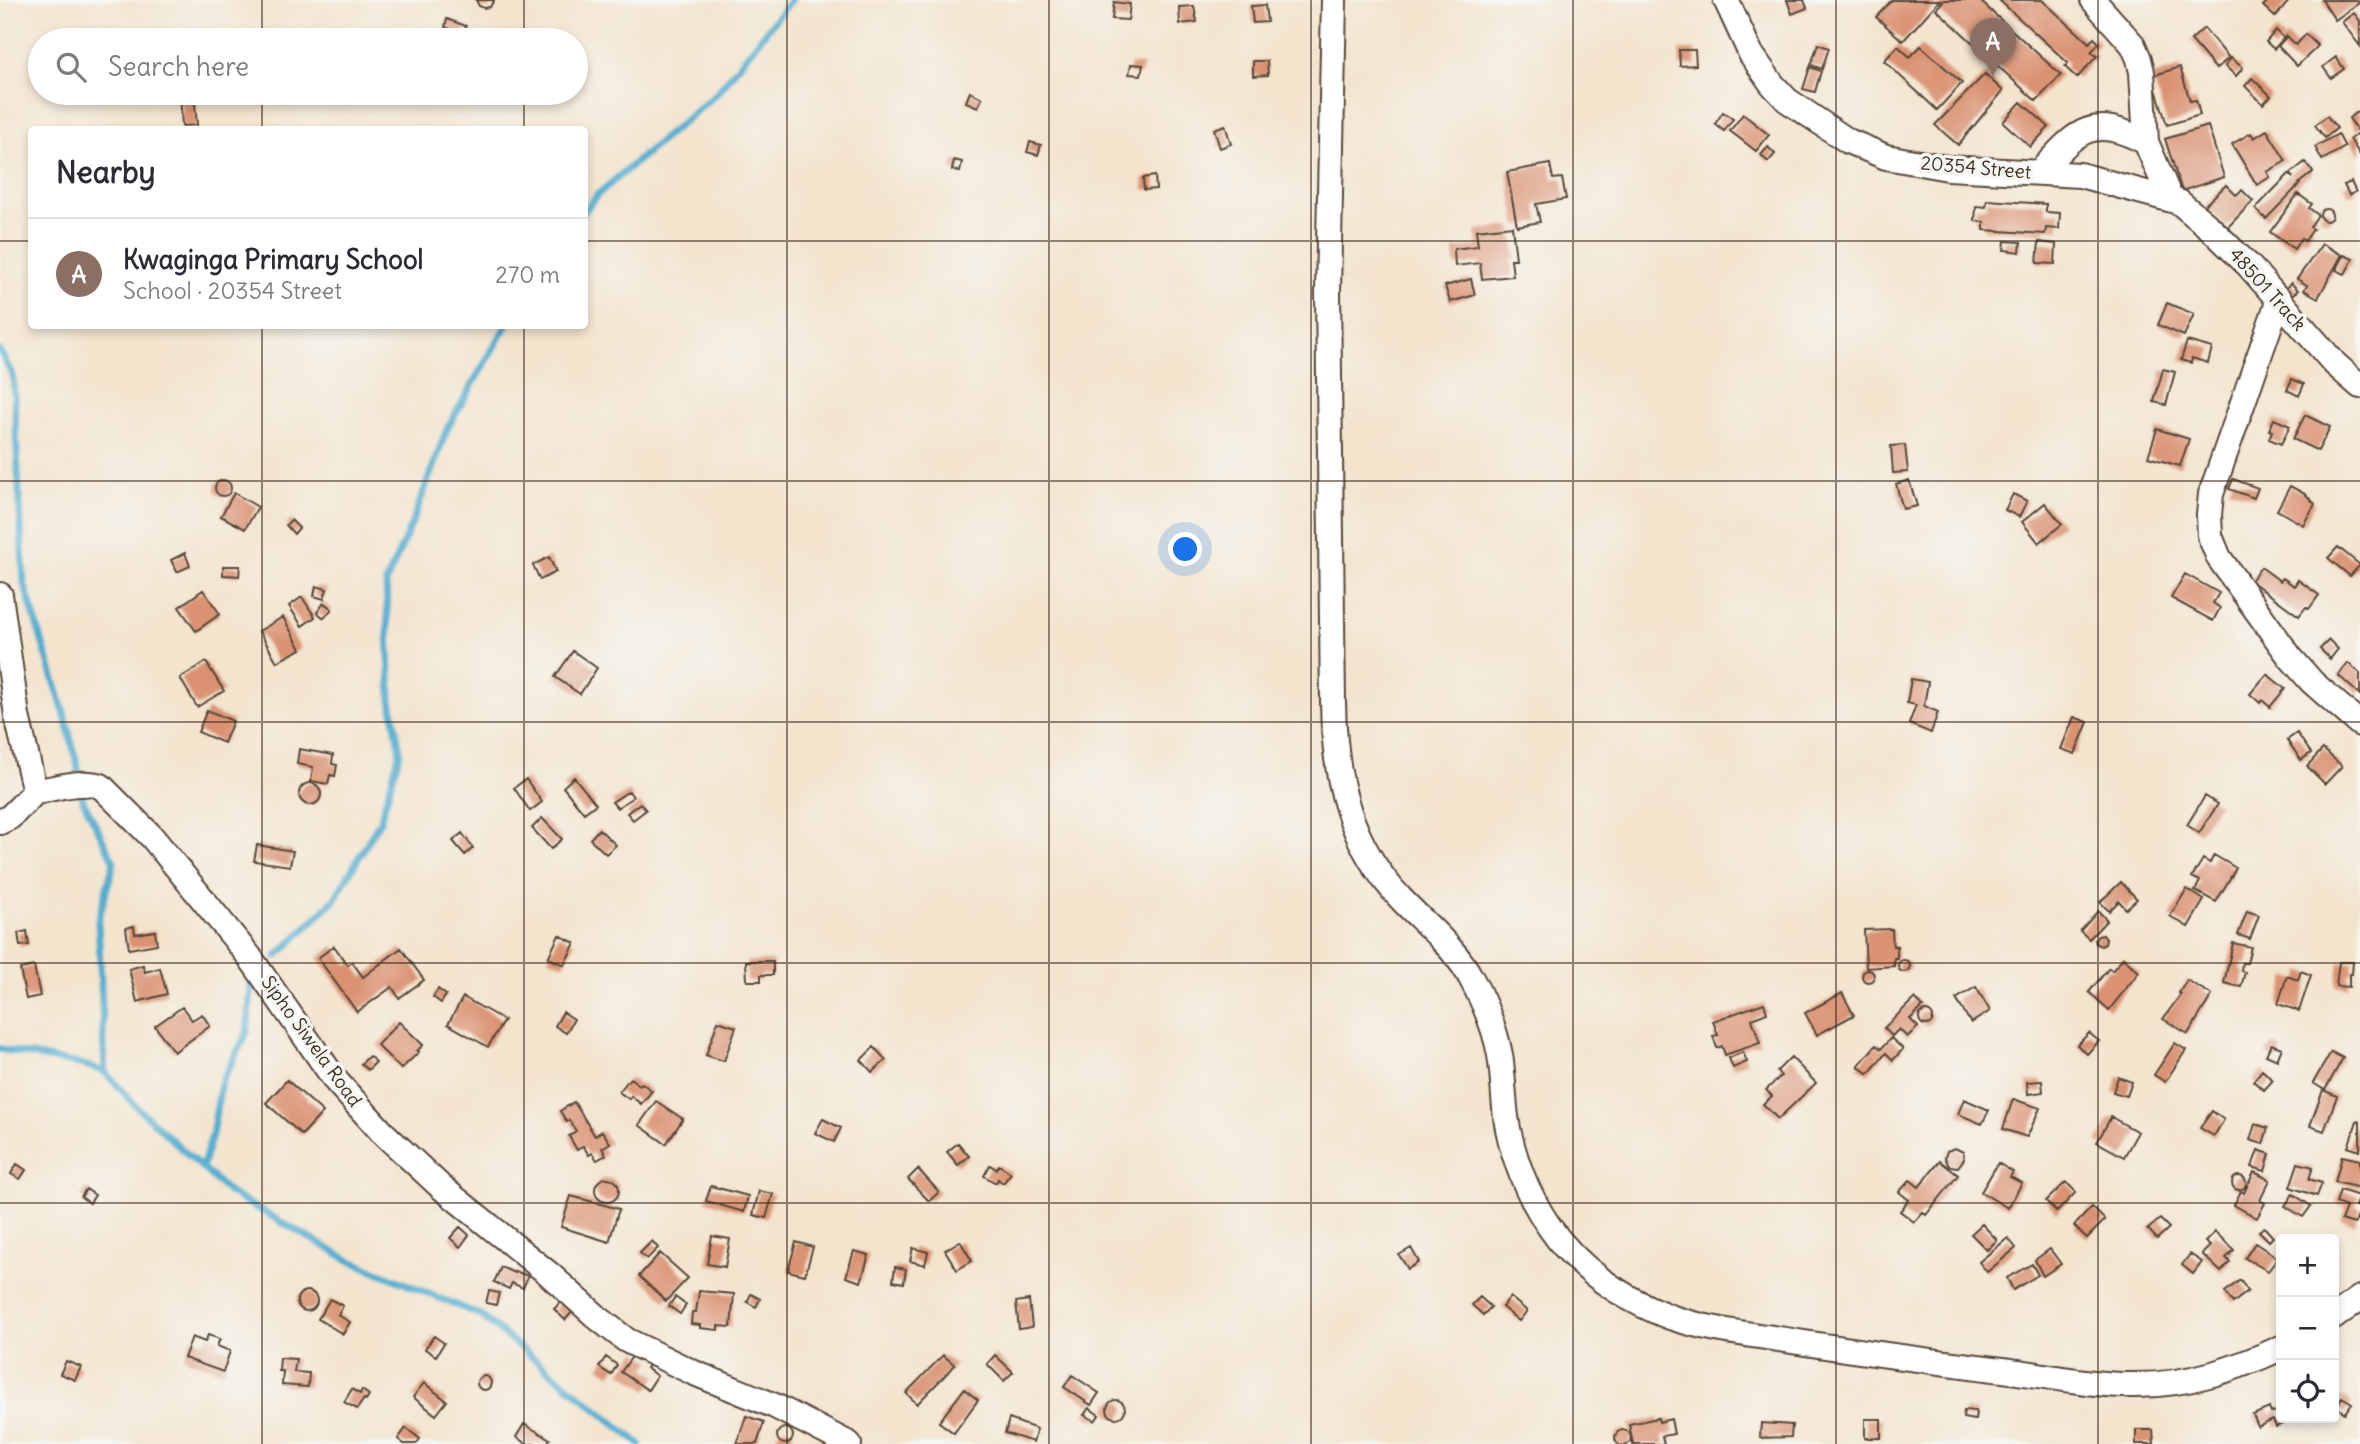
<!DOCTYPE html>
<html lang="en">
<head>
<meta charset="utf-8">
<style>
	:root { --surface:#fff; --page:#f7f7f7; --text:#2b2b33; --muted:#7c7c81; --line:#e1e1e2; --accent:#d93025 }
	body { margin:0; font-family:Delius,sans-serif; background:var(--page); color:var(--text) }
	.controls { position:absolute; right:21px; bottom:21px; display:grid; overflow:hidden; border-radius:7px; box-shadow:0 4px 10px #0003 }
	.controls button { width:63px; height:63px; display:grid; place-items:center; padding:0; border:0; border-bottom:2px solid var(--line); background:var(--surface); color:var(--text); font:35px sans-serif }
	.you { position:absolute; left:1186px; top:550px; width:24px; height:24px; margin:-18px; border:5px solid #fff; border-radius:50%; background:#1a73e8; box-shadow:0 0 0 10px #1a73e833 }
	.badge { display:grid; place-items:center; width:46px; height:46px; border-radius:50%; background:var(--accent); color:#fff; font-size:23px; font-weight:700 }
	.pin { position:absolute; translate:-50% -58px; filter:drop-shadow(0 2px 4px #0008) }
	.pin::after { content:''; position:absolute; top:37px; width:24px; height:21px; background:inherit; clip-path:polygon(0 0,100% 0,50% 100%) }
	.list { margin:0; padding:0; list-style:none }
	h2 { display:flex; justify-content:space-between; align-items:center; height:91px; margin:0; padding:0 28px; font-size:30px }
	h2 small { font-size:23px; font-weight:400; color:var(--muted) }
	.list li { display:grid; grid-template-columns:46px 1fr auto; gap:21px; align-items:center; box-sizing:border-box; height:112px; padding:0 28px; border-top:2px solid var(--line) }
	.list b { display:block; font-size:26px; white-space:nowrap }
	.list p { margin:0; font-size:23px; white-space:nowrap; color:var(--muted) }
	.list em { font-size:23px; font-style:normal; color:var(--muted) }
	.icon { flex:none; width:38px; height:38px; fill:none; stroke:currentColor; stroke-width:2; stroke-linecap:round; stroke-linejoin:round }
	.map { position:relative; flex:none; width:2360px; height:1444px; overflow:hidden }
	.search { position:absolute; background:var(--surface); box-shadow:0 4px 10px #0003; left:28px; top:28px; width:560px; height:77px; display:flex; align-items:center; gap:18px; box-sizing:border-box; padding:0 24px; border-radius:38px; color:var(--muted); font-size:26px }
	.panel { position:absolute; background:var(--surface); box-shadow:0 4px 10px #0003; left:28px; top:126px; width:560px; height:203px; border-radius:7px }
	.map>svg:first-child { display:block }
	.lines { fill:none; stroke-linecap:round; stroke-linejoin:round }
	.stream { stroke:#51accf; stroke-width:7 }
	.building { fill:#da9272 }
	.minor-casing { stroke:#574638; stroke-width:28 }
	.minor { stroke:#fff; stroke-width:24 }
	.grid { fill:none; stroke:#3b2a1e; stroke-width:2; stroke-opacity:0.55 }
	.labels { text-anchor:middle; dominant-baseline:central; stroke-width:7; stroke-linejoin:round; paint-order:stroke }
	.street-label { font-size:19px; fill:#3b2a1e; stroke:#f6f6f2 }
</style>
</head>
<body>
<div class="map">
<svg width="2360" height="1444" viewBox="0 0 2360 1444">
	<rect width="100%" height="100%" fill="#f6f6f2"/>
	<filter id="ink" filterUnits="userSpaceOnUse"><feTurbulence type="fractalNoise" baseFrequency=".0143" numOctaves="2"/><feDisplacementMap in="SourceGraphic" scale="14" xChannelSelector="R" yChannelSelector="G"/><feConvolveMatrix kernelMatrix="1 2 1 2 8 2 1 2 1" color-interpolation-filters="sRGB"/></filter>
	<filter id="wash" filterUnits="userSpaceOnUse"><feTurbulence type="fractalNoise" baseFrequency=".00686" numOctaves="4" result="noise"/><feDisplacementMap in="SourceGraphic" scale="28" xChannelSelector="R" yChannelSelector="G"/><feGaussianBlur stdDeviation="1.57" result="paint"/><feColorMatrix in="noise" values="0 0 0 0 0 0 0 0 0 0 0 0 0 0 0 0 0 1.4 0 .05"/><feComposite in="paint" operator="in"/></filter>
	<g filter="url(#wash)">
		<rect width="100%" height="100%" fill="#f3e4ce"/>
		<g class="lines">
			<path class="stream" d="M584,212L597,195L716,94L791,0
				M0,351L13,376L24,583L64,712L78,767L83,800L114,862L98,921L105,1072
				M277,956L334,900L380,821L400,752L391,700L386,582L414,518L447,429L506,326
				M0,1049L84,1065L105,1072L139,1109L228,1192L349,1260L480,1315L640,1444
				M202,1168L212,1135L221,1083L247,1033L252,977"/>
		</g>
		<g id="blocks">
			<path class="building" d="M476,0H494L490,7L484,8L479,6Z
				M1787,0H1804L1807,8L1792,14Z
				M1892,0H1940L1903,41L1876,17Z
				M1944,0H1979L2061,75L2036,101L1936,9Z
				M1999,0H2042L2089,43L2094,38L2099,43L2091,52L2097,56L2077,78L2065,67L2068,63Z
				M2269,0H2290L2275,17L2263,6Z
				M2322,0H2357L2359,3L2335,20Z
				M1114,2L1130,4L1128,20L1112,19Z
				M1265,5L1267,22L1253,23L1251,6Z
				M1194,6L1197,22L1180,24L1179,7Z
				M2354,13L2360,21V46L2342,22Z
				M447,19L466,26L463,34L445,27Z
				M2204,28L2229,58L2216,69L2191,40Z
				M2276,30L2284,38L2274,49L2266,42Z
				M2306,34L2318,46L2297,66L2278,46L2287,36L2296,45Z
				M1818,44L1829,48L1822,69L1811,65Z
				M1898,46L1910,57L1921,46L1962,83L1937,110L1884,61Z
				M1679,50H1695L1696,65L1680,66Z
				M2336,57L2344,69L2331,78L2323,67Z
				M2231,58L2243,68L2236,76L2225,66Z
				M1253,61H1267L1268,75L1253,76Z
				M1131,64L1143,65L1141,75L1129,74Z
				M1810,67L1821,71L1815,92L1803,89Z
				M2180,67L2190,101L2196,100L2200,115L2167,125L2152,76Z
				M1985,74L2003,91L1958,145L1935,125Z
				M2252,78L2271,96L2263,104L2245,86Z
				M970,92L982,98L978,107L966,102Z
				M194,93L197,125L182,126L180,94Z
				M2021,102L2049,127L2030,147L2003,122Z
				M2360,110V129L2357,130L2349,118Z
				M1723,112L1733,119L1724,131L1715,124Z
				M1743,114L1769,135L1756,151L1730,131Z
				M2327,116L2337,128L2325,138L2315,125Z
				M1225,125L1231,144L1220,148L1214,129Z
				M2208,126L2224,177L2182,191L2165,139Z
				M2267,130L2286,161L2267,172L2270,177L2257,185L2232,144L2251,133L2254,138Z
				M2360,132V155L2350,139Z
				M2338,134L2345,147L2322,160L2315,147Z
				M1030,142L1041,145L1038,155L1027,152Z
				M1768,147L1775,154L1768,162L1761,155Z
				M954,160L962,162L960,172L952,170Z
				M2305,162L2313,172L2299,183L2300,184L2266,219L2255,209L2289,174L2293,178L2291,173Z
				M1550,164L1553,179L1562,178L1566,199L1536,204L1540,222L1517,226L1507,172Z
				M1155,176L1156,189L1144,190L1143,178Z
				M2351,182L2356,192L2349,195L2344,185Z
				M2226,185L2236,195L2242,190L2253,201L2227,228L2204,206Z
				M2298,194L2312,204L2309,208L2318,215L2310,227L2313,229L2305,241L2301,238L2294,249L2270,232Z
				M1987,200L2046,204V212L2060,213L2059,229L2046,228L2045,234L1984,230V222L1975,221L1976,206L1986,207Z
				M2320 215a6 6 0 1 1 12 0a6 6 0 1 1-12 0Z
				M1512,226L1516,259H1511L1513,276L1482,279L1480,263L1455,266L1454,249L1478,246L1476,230Z
				M2005,241L2021,242L2020,252L2004,250Z
				M2039,242L2056,244L2055,264L2037,263Z
				M2322,244L2342,255L2318,298L2304,290L2307,285L2297,279Z
				M2344,255L2353,259L2345,274L2336,270Z
				M1471,279L1475,295L1450,302L1445,286Z
				M2291,283L2298,290L2291,297L2284,290Z
				M2167,303L2194,314L2184,336L2158,325Z
				M2187,341L2212,348L2208,363L2192,358L2191,363L2181,360Z
				M2163,369L2175,372L2166,405L2154,402Z
				M2292,379L2304,384L2299,396L2287,390Z
				M2305,415L2330,427L2318,451L2293,439Z
				M2274,419L2290,426L2281,444L2269,439L2272,431L2269,430Z
				M2157,429L2189,439L2180,466L2148,457Z
				M1905,445L1908,472L1893,473L1891,446Z
				M2233,479L2258,488L2254,498L2229,489Z
				M1909,480L1917,506L1903,509L1896,484Z
				M215 488a8 8 0 1 1 16 0a8 8 0 1 1-16 0Z
				M2290,486L2305,494L2315,504L2303,525L2277,510Z
				M234,493L258,507L245,529L221,516Z
				M2013,494L2027,501L2019,517L2005,510Z
				M2045,503L2062,524L2039,543L2022,522Z
				M291,520L299,528L294,534L286,525Z
				M2338,547L2360,565L2350,576L2328,558Z
				M185,553L190,566L177,572L171,560Z
				M549,557L556,572L540,580L533,565Z
				M223,566H240L239,576L223,575Z
				M2261,567L2280,581L2283,578L2294,586L2298,580L2319,595L2309,609L2306,607L2299,616L2251,581Z
				M2185,574L2219,593L2213,603L2220,608L2213,621L2171,598Z
				M316,586L327,589L324,599L314,596Z
				M203,590L220,614L196,631L179,607Z
				M302,597L315,617L302,626L289,606Z
				M324,603L332,609L324,618L317,612Z
				M283,617L301,649L277,662L259,631Z
				M2329,640L2338,649L2330,659L2320,649Z
				M573,651L597,668L580,694L555,677Z
				M206,662L224,691L197,707L180,678Z
				M2348,663L2360,673V695L2338,675Z
				M2267,674L2285,689L2270,707L2262,700L2260,703L2250,694Z
				M1911,679L1928,682L1924,706L1938,712L1931,733L1909,724L1916,705L1907,703Z
				M207,710L233,721L224,743L198,732Z
				M2074,717L2088,722L2075,754L2061,749Z
				M2297,733L2311,753L2301,760L2287,740Z
				M299,749L333,755L332,764L337,765L335,776L330,775L328,784L311,781L313,767L297,764Z
				M2323,749L2342,766L2325,784L2307,766Z
				M574,777L596,804L584,813L563,787Z
				M526,779L542,802L530,811L514,788Z
				M299 794a11 11 0 1 1 22 0a11 11 0 1 1-22 0Z
				M629,791L633,797L617,808L612,802Z
				M2205,796L2218,804L2199,833L2187,825Z
				M640,803L646,810L633,820L627,813Z
				M542,818L562,839L551,849L532,828Z
				M599,829L616,845L606,854L590,839Z
				M462,833L473,848L465,855L453,841Z
				M257,845L293,851L290,866L254,861Z
				M2214,855L2236,868L2216,902L2195,891L2200,881L2192,877L2203,859L2210,863Z
				M2121,882L2137,899L2126,909L2119,901L2109,911L2100,902Z
				M2187,889L2204,900L2188,927L2170,916Z
				M2098,911L2107,920L2089,939L2080,931Z
				M2247,911L2259,915L2250,939L2238,935Z
				M134,926L135,934L155,931L157,944L129,949L126,928Z
				M1892,929L1893,946H1897V958H1894V966L1866,968L1864,930Z
				M27,931L29,945L20,946L18,933Z
				M559,935L575,943L564,965L548,958Z
				M2103,935L2106,939L2105,944L2101,946L2096,944L2095,940L2098,936Z
				M2233,943L2251,947L2247,963H2242L2241,971L2245,972L2241,987L2224,983Z
				M334,946L348,965L352,962L363,977L401,948L424,980L399,998L392,987L357,1012L318,958Z
				M2123,958L2139,972L2109,1010L2089,992L2109,968L2112,971Z
				M1898 966a6 6 0 1 1 12 0a6 6 0 1 1-12 0Z
				M746,961H773V975H761V981H747Z
				M2339,962H2353L2352,974H2349V987L2336,986Z
				M143,965L145,972L160,968L167,994L137,1002L129,969Z
				M34,966L40,996L26,999L20,969Z
				M1862 976a6 6 0 1 1 12 0a6 6 0 1 1-12 0Z
				M2301,971L2311,975L2299,1011L2278,1004L2287,976L2298,980Z
				M2187,980L2212,995L2188,1034L2163,1019L2181,994L2179,993Z
				M1976,987L1990,1011L1971,1023L1956,999Z
				M438,989L446,995L441,1003L433,997Z
				M1842,993L1854,1015L1817,1035L1805,1013Z
				M463,997L504,1020L488,1047L448,1024Z
				M1915,998L1923,1007L1910,1019L1918,1027L1907,1037L1899,1029L1892,1036L1884,1028Z
				M1764,1003L1767,1013L1752,1019L1760,1043L1725,1055L1722,1046L1717,1048L1713,1036L1718,1035L1713,1021Z
				M182,1007L192,1020L202,1014L210,1026L174,1052L155,1026Z
				M1919 1018a7 7 0 1 1 14 0a7 7 0 1 1-14 0Z
				M563,1012L574,1019L566,1033L555,1026Z
				M718,1021L736,1027L724,1061L706,1055Z
				M399,1022L423,1045L417,1051L419,1052L401,1069L377,1045Z
				M2089,1033L2099,1041L2087,1054L2077,1045Z
				M1891,1038L1903,1049L1893,1060L1886,1053L1868,1074L1858,1066L1876,1045L1881,1049Z
				M2175,1043L2186,1050L2165,1082L2154,1075Z
				M2271,1044L2282,1048L2277,1060L2266,1055Z
				M874,1047L886,1060L872,1072L861,1060Z
				M1743,1052L1747,1062L1733,1068L1729,1058Z
				M2331,1052L2343,1058L2325,1090L2313,1083Z
				M369,1056L376,1062L368,1070L361,1064Z
				M1791,1057L1816,1083L1778,1119L1763,1104L1772,1096L1766,1090L1781,1076L1777,1071Z
				M2262,1070L2273,1080L2264,1090L2253,1081Z
				M2118,1077L2132,1082L2127,1096L2113,1092Z
				M630,1078L640,1085L642,1083L652,1091L641,1104L631,1096L629,1099L619,1092Z
				M287,1080L323,1112L302,1135L266,1103Z
				M2042,1081L2043,1092L2028,1094L2027,1082Z
				M2323,1090L2337,1096L2324,1131L2310,1126Z
				M1964,1099L1989,1110L1982,1124L1958,1114Z
				M2013,1099L2040,1108L2027,1137L2003,1129Z
				M656,1101L683,1119L666,1144L639,1125Z
				M574,1102L595,1136L602,1131L610,1143L602,1148L606,1155L597,1160L592,1153L589,1155L583,1146L577,1150L569,1136L576,1131L569,1120L567,1122L560,1111Z
				M2212,1111L2224,1120L2214,1136L2200,1128Z
				M2111,1117L2138,1132L2124,1157L2097,1142Z
				M823,1119L841,1128L834,1142L815,1133Z
				M2357,1121L2360,1122V1151L2348,1147Z
				M2255,1124L2268,1128L2263,1144L2250,1140Z
				M958,1143L969,1156L958,1165L947,1152Z
				M1955,1148L1963,1152L1964,1159L1958,1167L1949,1166L1945,1158L1947,1151Z
				M2258,1150L2270,1154L2265,1171L2252,1167Z
				M2342,1156L2360,1160V1188L2335,1182Z
				M1940,1161L1958,1175L1926,1215L1923,1212L1914,1222L1900,1211L1909,1200L1899,1192L1910,1180L1919,1187Z
				M1998,1163L2013,1172L2010,1177L2022,1183L2008,1208L1981,1192Z
				M2298,1163L2313,1167L2309,1179L2322,1183L2317,1196L2290,1187Z
				M17,1164L26,1170L20,1179L11,1174Z
				M990,1165L996,1169L999,1165L1011,1173L1003,1183L998,1179L996,1183L984,1176Z
				M918,1169L939,1192L929,1201L908,1179Z
				M2254,1172L2270,1180L2260,1200L2265,1203L2257,1218L2234,1205L2241,1191L2244,1193Z
				M2232 1183a7 7 0 1 1 14 0a7 7 0 1 1-14 0Z
				M595 1190a12 12 0 1 1 24 0a12 12 0 1 1-24 0Z
				M2066,1182L2076,1192L2057,1212L2046,1201Z
				M711,1186L748,1196L744,1212L706,1201Z
				M86,1189L95,1195L90,1203L81,1197Z
				M2340,1190L2359,1196L2355,1206L2360,1207V1210L2355,1224L2341,1220L2346,1207L2336,1203Z
				M759,1191L773,1194L766,1218L753,1215Z
				M2293,1194L2311,1206L2303,1217L2285,1206Z
				M571,1196L619,1209L609,1242L561,1227Z
				M2092,1207L2105,1220L2087,1238L2074,1226Z
				M2160,1219L2169,1228L2157,1239L2148,1229Z
				M1982,1224L1997,1240L1987,1250L1971,1234Z
				M460,1227L469,1235L460,1247L450,1238Z
				M2264,1227L2273,1237L2269,1241L2259,1231Z
				M2215,1232L2234,1250L2226,1258L2230,1262L2221,1272L2202,1254L2210,1246L2205,1242Z
				M712,1236L730,1239L725,1267L707,1264Z
				M2008,1238L2016,1248L1987,1272L1979,1262Z
				M652,1241L658,1248L647,1259L640,1253Z
				M960,1241L972,1261L957,1270L945,1250Z
				M796,1242L813,1247L805,1275L788,1271Z
				M2255,1243L2278,1258L2268,1271L2245,1258Z
				M913,1248L928,1252L925,1265L910,1261Z
				M1411,1248L1419,1262L1408,1269L1399,1255Z
				M2050,1249L2061,1264L2043,1276L2035,1260Z
				M854,1251L869,1255L861,1282L846,1277Z
				M660,1253L688,1278L666,1301L639,1276Z
				M2190,1254L2202,1262L2193,1274L2182,1265Z
				M2032,1264L2038,1275L2013,1290L2007,1278Z
				M501,1267L514,1273L515,1271L528,1276L523,1288L512,1283L509,1289L494,1282Z
				M895,1267L906,1269L904,1283L893,1281Z
				M2240,1280L2248,1291L2233,1303L2225,1292Z
				M489,1291L499,1293L496,1305L486,1303Z
				M699,1291L734,1294L731,1327L718,1326V1330L700,1328V1325L691,1324L692,1312H696Z
				M297 1301a10 10 0 1 1 20 0a10 10 0 1 1-20 0Z
				M751,1294L760,1299L756,1307L747,1302Z
				M675,1297L686,1305L680,1314L669,1306Z
				M1480,1297L1491,1307L1483,1315L1472,1305Z
				M1510,1297L1527,1311L1519,1321L1502,1307Z
				M330,1299L343,1306L338,1315L350,1322L343,1334L318,1319Z
				M563,1300L574,1310L565,1320L554,1309Z
				M1029,1300L1032,1327L1019,1329L1016,1302Z
				M208,1335L220,1339L217,1346L230,1351L223,1372L184,1358L192,1337L205,1342Z
				M434,1336L444,1343L436,1356L425,1349Z
				M636,1351L651,1361L646,1368L657,1376L648,1390L621,1372Z
				M943,1355L955,1365L917,1404L906,1393Z
				M995,1355L1013,1372L1004,1381L987,1364Z
				M606,1357L617,1365L611,1375L599,1367Z
				M280,1358L296,1359L294,1372L309,1373L308,1387L282,1385L283,1371H279Z
				M66,1361L81,1367L75,1380L60,1374Z
				M1072,1375L1099,1393L1091,1405L1064,1387Z
				M477 1383a7 7 0 1 1 14 0a7 7 0 1 1-14 0Z
				M424,1383L447,1401L436,1415L413,1397Z
				M352,1389L360,1394L362,1390L369,1395L366,1400L364,1399L357,1409L344,1402Z
				M964,1389L978,1400L954,1433L939,1422Z
				M2342,1397L2352,1403L2345,1413L2336,1407Z
				M1107 1409a9 9 0 1 1 18 0a9 9 0 1 1-18 0Z
				M1089,1408L1099,1415L1095,1421L1084,1415Z
				M2269,1408L2271,1413L2281,1409V1418H2285L2287,1422L2276,1427L2273,1420L2258,1427L2253,1415Z
				M1964,1410L1976,1411L1975,1420L1963,1418Z
				M746,1416L764,1422L757,1444H737Z
				M1658,1418L1659,1422L1671,1419L1674,1434L1662,1436L1664,1444H1633L1629,1424Z
				M1009,1419L1037,1429L1033,1442L1005,1433Z
				M1865,1419H1881V1438H1865Z
				M1761,1423L1792,1425L1791,1437L1760,1438Z
				M524,1424L550,1439L546,1444H527L516,1437Z
				M777 1436a8 8 0 1 1 16 0a8 8 0 1 1-16 0Z
				M406,1428L420,1439L416,1444H404L398,1439Z
				M2136,1430H2153L2154,1444H2136Z
				M1615 1438a8 8 0 1 1 16 0a8 8 0 1 1-16 0Z"/>
		</g>
	</g>
	<g filter="url(#ink)">
		<use href="#blocks" fill-opacity="0" stroke="#574638" stroke-width="2"/>
		<g class="lines">
			<g class="minor-casing">
				<path id="minor" d="M1334,0L1328,292L1333,701C1334,777 1348,844 1403,901C1427,926 1455,948 1471,978C1484,1002 1495,1028 1500,1055C1504,1079 1503,1105 1508,1129C1517,1171 1533,1207 1559,1240C1588,1275 1628,1301 1670,1317C1711,1331 1756,1335 1798,1342C1863,1352 1929,1361 1994,1369C2042,1374 2089,1386 2137,1385C2189,1385 2235,1369 2281,1348
					M1726,0L1751,54L1772,84L1787,100L1848,141L1886,157L1948,168L2080,175L2179,202L2210,228L2250,267L2335,364L2360,386
					M2093,0L2133,45L2139,59L2142,72L2146,142L2170,198
					M2040,172C2078,130 2091,114 2146,142
					M2279,299L2211,494L2209,515L2210,536L2219,558L2290,657L2312,682L2360,724
					M0,595L17,716L35,792
					M35,792C56,788 81,780 101,786L152,837L249,956L336,1081L382,1132L441,1187L549,1274L598,1318L626,1340L692,1372L775,1406L849,1444
					M0,822L10,817L35,792
					M2334,1317L2360,1298"/>
			</g>
			<use href="#minor" class="minor"/>
		</g>
	</g>
	<path class="grid" d="M262,0V40M524,0V40M787,0V1444M1049,0V1444M1311,0V1444M1573,0V1444M1836,0V1444M2098,0V1444M262,93V130M524,93V130M0,241H32M584,241H2360M262,326V1444M524,326V1444M0,481H2360M0,722H2360M0,963H2360M0,1203H2360"/>
	<g class="labels">
		<g class="street-label">
			<text transform="translate(1976 167) rotate(5)">20354 Street</text>
			<text transform="translate(2268 289) rotate(48)">48501 Track</text>
			<text transform="translate(312 1041) rotate(54)">Sipho Siwela Road</text>
		</g>
	</g>
</svg>
<div class="controls">
<button>+</button>
<button>−</button>
<button><svg class="icon" aria-label="locate" viewBox="0 0 24 24"><circle cx="12" cy="12" r="6"/><path d="M12 2v4M12 18v4M2 12h4M18 12h4"/></svg></button>
</div>
<div class="you"></div>
<div class="pin badge" style="left:1993px;top:76px;background:#8d6e63">A</div>
<div class="search"><svg class="icon" aria-label="search" viewBox="0 0 24 24"><circle cx="10" cy="10" r="6"/><path d="M15 15l6 6"/></svg>Search here</div>
<section class="panel">
<h2>Nearby<small></small></h2>
<ul class="list">
<li><span class="badge" style="background:#8d6e63">A</span><div><b>Kwaginga Primary School</b><p>School · 20354 Street</p></div><em>270 m</em></li>
</ul>
</section>
</div>
</body>
</html>
